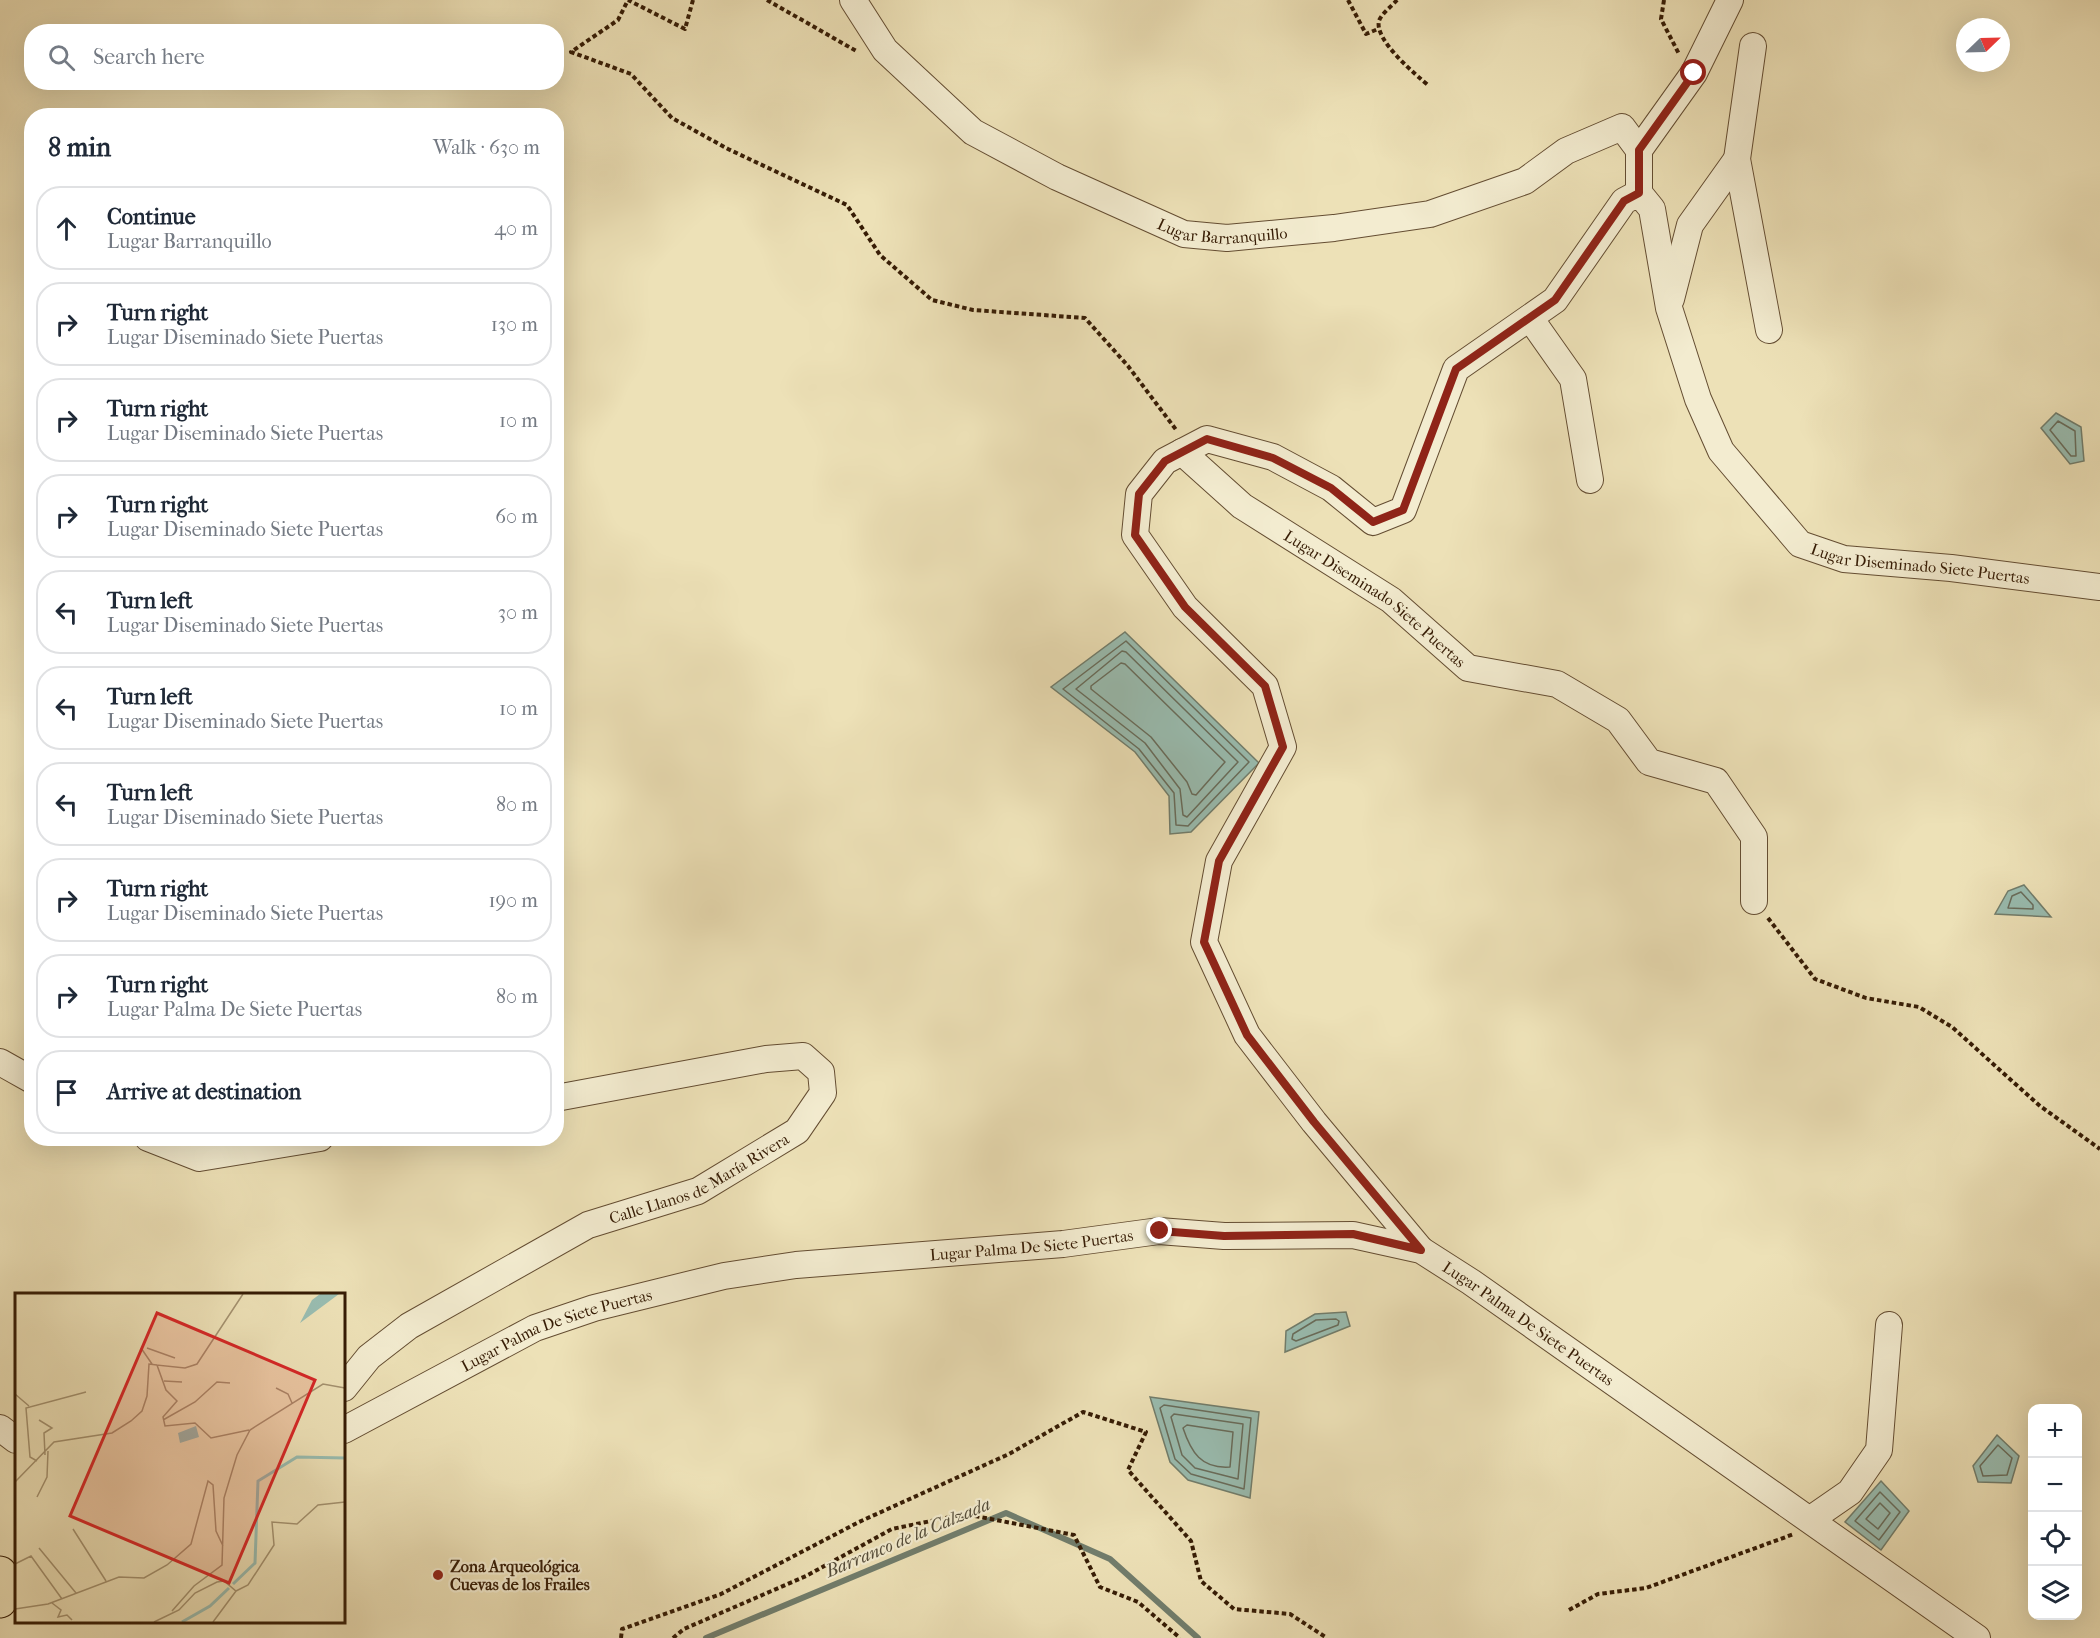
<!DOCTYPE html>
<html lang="en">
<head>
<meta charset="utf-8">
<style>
	:root { --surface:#fff; --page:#f2f2f3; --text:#1f2937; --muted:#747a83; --line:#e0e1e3 }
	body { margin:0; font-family:"IM FELL French Canon",serif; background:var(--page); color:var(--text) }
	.controls { position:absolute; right:18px; bottom:18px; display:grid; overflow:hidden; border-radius:12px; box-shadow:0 6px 24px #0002 }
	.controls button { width:54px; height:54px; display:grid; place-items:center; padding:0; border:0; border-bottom:2px solid var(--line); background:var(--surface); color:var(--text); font:30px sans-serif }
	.compass { position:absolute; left:1956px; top:18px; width:54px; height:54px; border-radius:50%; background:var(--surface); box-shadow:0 6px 24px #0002; rotate:67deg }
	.stop { position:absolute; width:18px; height:18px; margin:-14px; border:4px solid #8f2418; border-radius:50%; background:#fff }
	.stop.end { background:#8f2418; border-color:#fff; box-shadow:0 2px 6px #0008 }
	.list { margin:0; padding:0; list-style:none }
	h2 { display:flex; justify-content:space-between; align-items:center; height:78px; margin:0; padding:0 24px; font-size:26px }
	h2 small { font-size:20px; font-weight:400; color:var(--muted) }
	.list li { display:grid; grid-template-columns:39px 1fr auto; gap:18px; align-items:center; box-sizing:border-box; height:84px; margin:0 12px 12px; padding:0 12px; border:2px solid var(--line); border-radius:24px }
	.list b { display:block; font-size:22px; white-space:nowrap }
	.list p { margin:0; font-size:20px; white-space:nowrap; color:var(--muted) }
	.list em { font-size:20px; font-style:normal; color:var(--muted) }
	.icon { flex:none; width:33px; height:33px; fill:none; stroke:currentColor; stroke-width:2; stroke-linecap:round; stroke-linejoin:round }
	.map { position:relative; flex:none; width:2100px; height:1638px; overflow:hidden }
	.search { position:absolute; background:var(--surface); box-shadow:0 6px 24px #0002; left:24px; top:24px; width:540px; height:66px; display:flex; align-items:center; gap:15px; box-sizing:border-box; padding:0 21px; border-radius:24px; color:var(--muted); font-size:22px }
	.panel { position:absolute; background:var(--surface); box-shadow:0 6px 24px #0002; left:24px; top:108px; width:540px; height:1038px; border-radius:24px }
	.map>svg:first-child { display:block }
	.water { fill:#99bdb1; stroke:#717d6c; stroke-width:1.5 }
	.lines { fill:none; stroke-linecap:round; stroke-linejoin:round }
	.shore { stroke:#686c5b; stroke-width:1.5 }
	.stream { stroke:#717d6c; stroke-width:6 }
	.minor-casing { stroke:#644d32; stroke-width:28 }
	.major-casing { stroke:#361c05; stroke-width:35 }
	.path { stroke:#361c05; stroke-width:4; stroke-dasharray:4.5 3; stroke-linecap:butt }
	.minor { stroke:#f3ecd0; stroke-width:26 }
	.major { stroke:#ede1b7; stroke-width:33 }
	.route { stroke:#8f2418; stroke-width:8 }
	.poi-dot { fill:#8f2418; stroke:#f3ecd0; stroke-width:2 }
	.labels { text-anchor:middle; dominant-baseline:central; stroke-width:4.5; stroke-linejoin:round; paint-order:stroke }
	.street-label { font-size:16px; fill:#361c05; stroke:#f3ecd0 }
	.poi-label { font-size:16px; font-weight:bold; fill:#361c05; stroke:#f3ecd0; text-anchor:start }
	.water-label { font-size:18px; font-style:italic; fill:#544c39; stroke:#f3ecd0 }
	.inset-river { fill:none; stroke:#99bdb1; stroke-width:3 }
	.inset-road { fill:none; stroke:#a49270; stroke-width:1.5 }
	.view { fill:#d62828; fill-opacity:0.15; stroke:#d62828; stroke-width:3 }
	.inset-edge { fill:none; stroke:#361c05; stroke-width:3 }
</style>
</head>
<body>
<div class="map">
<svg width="2100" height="1638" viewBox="0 0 2100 1638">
	<rect width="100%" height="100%" fill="#ede1b7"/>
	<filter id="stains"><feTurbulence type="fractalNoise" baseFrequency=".00333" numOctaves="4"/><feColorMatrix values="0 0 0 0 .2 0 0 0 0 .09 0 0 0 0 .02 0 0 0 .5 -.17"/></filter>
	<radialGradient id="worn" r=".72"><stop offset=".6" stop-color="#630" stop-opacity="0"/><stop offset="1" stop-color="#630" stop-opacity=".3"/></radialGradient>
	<path class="water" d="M2056,413L2081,427L2084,461L2070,464L2041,428Z
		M1125,632L1259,763L1191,832L1170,834L1169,796L1135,752L1051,687Z
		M2024,885L2051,917L1995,914L2008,891Z
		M1346,1312L1350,1326L1285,1352L1286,1331L1315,1314Z
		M1150,1397L1259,1412L1250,1498L1188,1480L1170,1462Z
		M1997,1435L2019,1456L2011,1483L1978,1482L1973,1466Z
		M1881,1481L1909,1511L1881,1550L1845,1522Z"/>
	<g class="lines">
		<path class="shore" d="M2058,421L2075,431L2076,456H2071L2050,430Z
			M1126,641L1249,762L1188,826L1176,825L1174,793L1139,749L1063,689Z
			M1122,651L1126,652L1238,762L1187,817L1183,815L1180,789L1145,743L1076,689Z
			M1121,663L1125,664L1225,762L1196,795L1192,794L1187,782L1151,737L1091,689V686Z
			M2021,892L2033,905V909L2008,908L2012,896Z
			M1336,1319L1339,1321L1338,1325L1296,1341L1292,1339L1293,1334L1316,1320Z
			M1164,1405L1251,1418L1244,1489L1191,1474L1175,1459L1160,1408Z
			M1174,1414L1243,1424L1238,1479L1195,1468L1182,1455L1171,1417Z
			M1187,1425L1233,1432L1230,1467C1201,1469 1191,1452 1183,1428Z
			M1998,1445L2012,1458L2007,1475L1983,1476L1980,1466Z
			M1880,1492L1900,1512L1879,1540L1855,1521Z
			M1880,1503L1890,1513L1878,1529L1866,1519Z"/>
		<path class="stream" d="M706,1638L1006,1513L1110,1559L1198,1638"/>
		<g class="minor-casing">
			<g id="minor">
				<path id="s1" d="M853,0L885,50L973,132L1057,177L1184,234L1227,238L1334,228L1430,214L1525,181L1566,151L1622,127L1639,150V193"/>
				<path d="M1753,46L1737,159L1769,330"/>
				<path d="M1639,150L1694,73L1730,0"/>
				<path d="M1671,299L1690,225L1737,159"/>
				<path d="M1530,318L1573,379L1590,480"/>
				<path id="s2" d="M1182,452L1242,506L1391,600L1468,668L1557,684L1618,720L1649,762L1716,781L1754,837V901"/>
				<path d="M0,1062L32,1080"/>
				<path d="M148,1138L199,1158L320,1138"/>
				<path id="s3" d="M1421,1250L1314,1122L1247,1035L1204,942L1219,861L1283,747L1265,686L1185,607L1135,535L1139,494L1165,461L1207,439L1273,457L1331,488L1373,522L1403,510L1456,369L1555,300L1624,201L1639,193L1652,209L1669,308L1698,399L1721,451L1800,544L1844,559L1951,568L2100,587"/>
				<path id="s4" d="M344,1388L369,1357L409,1326L588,1225L698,1191L797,1131L823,1093L821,1072L803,1056L766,1059L556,1098"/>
				<path d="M0,1428L16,1440"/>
				<path id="s5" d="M344,1430L535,1328L594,1308L724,1276L796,1265L1063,1244L1159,1231L1224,1236L1353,1235L1421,1250L1471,1282L1977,1638"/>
				<path d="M1811,1519L1850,1492L1879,1450L1889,1325"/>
			</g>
		</g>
		<g class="major-casing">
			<path id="major" d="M0,1573L4,1588L0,1601"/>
		</g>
		<path class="path" d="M693,0L685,29L628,0L618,20L571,52L631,74L672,118L728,149L847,205L880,255L932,300L973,310L1085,318L1128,366L1177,431
			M767,0L858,52
			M1348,0L1366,34L1378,29
			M1397,0C1392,6 1381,14 1379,21C1374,40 1416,75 1429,86
			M1664,0L1661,19L1679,54
			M1768,918L1815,979L1866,998L1919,1007L1952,1027L2040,1106L2100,1149
			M1569,1610L1598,1594L1646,1588L1794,1534
			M621,1638L622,1629L721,1594L859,1522L1009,1454L1083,1412L1146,1432L1128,1470L1191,1541L1201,1581L1234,1609L1290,1614L1327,1638
			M673,1638L684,1629L806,1576L892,1529L965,1514L1074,1535L1100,1587L1138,1602L1180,1638"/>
		<use href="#minor" class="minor"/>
		<use href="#major" class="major"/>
	</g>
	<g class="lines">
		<path class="route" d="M1160,1231L1224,1236L1353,1234L1421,1250L1314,1122L1247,1035L1204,942L1219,861L1283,747L1265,686L1185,607L1135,535L1139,494L1165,461L1207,439L1273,458L1331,488L1373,522L1403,510L1456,369L1555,300L1624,201L1639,193V150L1694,73"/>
	</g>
	<circle class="poi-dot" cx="438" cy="1575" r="6"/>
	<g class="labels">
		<g class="street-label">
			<text stroke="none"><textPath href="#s1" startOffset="452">Lugar Barranquillo</textPath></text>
			<text stroke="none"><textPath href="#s3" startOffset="2134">Lugar Diseminado Siete Puertas</textPath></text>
			<text stroke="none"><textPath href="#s2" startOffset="243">Lugar Diseminado Siete Puertas</textPath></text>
			<text stroke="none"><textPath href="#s4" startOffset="417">Calle Llanos de María Rivera</textPath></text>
			<text stroke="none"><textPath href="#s5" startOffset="722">Lugar Palma De Siete Puertas</textPath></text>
			<text stroke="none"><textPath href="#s5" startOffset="1244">Lugar Palma De Siete Puertas</textPath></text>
			<text stroke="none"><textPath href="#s5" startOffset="236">Lugar Palma De Siete Puertas</textPath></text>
		</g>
		<g class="poi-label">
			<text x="450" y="1566">Zona Arqueológica<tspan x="450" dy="18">Cuevas de los Frailes</tspan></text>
		</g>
		<g class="water-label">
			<text transform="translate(908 1538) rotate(-23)">Barranco de la Calzada</text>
		</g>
	</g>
	<g transform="translate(15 1293)">
		<rect width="330" height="330" fill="#ede1b7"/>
		<path d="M305,1H324L285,30L297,7ZM181,133L184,144L165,150L163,140Z" fill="#99bdb1"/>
		<path class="inset-river" d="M218,291L240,270L243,188L282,164L330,165M167,329L195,313L214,295"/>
		<path class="inset-road" d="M228,1L182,71L170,75L142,72L151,97L162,108L148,124L150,133L180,130L196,145L234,137M126,55L137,71M132,55L160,65M149,88L167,89M261,95L273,101L277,110M0,101L14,113M24,127L37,135L29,140L30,162M148,127L180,109L202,89L215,90M22,168L15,164L11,115L71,99M0,189L39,149L97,140L116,128L127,118L132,103L134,71L142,72M22,204L32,184L33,158M58,236L91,288M24,255L61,300M0,271L16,263L47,306M37,310L46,317L43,324L52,322L57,327M0,316L33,311L104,284L129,285L152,272L176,251L193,188L198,192L201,238L208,253M157,318L179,293L207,272L209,205L222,162L235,137L308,91L330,95M139,329L164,317L180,300L202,289L209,288L221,298L233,292L259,252L257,229L282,231L303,212L330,209M198,329L221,298"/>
		<path class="view" d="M142,20L300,87L214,290L55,223Z"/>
		<rect width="330" height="330" class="inset-edge"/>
	</g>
	<rect width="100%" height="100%" filter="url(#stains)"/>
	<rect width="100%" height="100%" fill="url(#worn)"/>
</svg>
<div class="controls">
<button>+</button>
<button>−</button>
<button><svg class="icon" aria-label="locate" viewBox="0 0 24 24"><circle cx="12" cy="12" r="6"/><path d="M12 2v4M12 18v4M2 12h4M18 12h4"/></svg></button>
<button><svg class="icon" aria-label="layers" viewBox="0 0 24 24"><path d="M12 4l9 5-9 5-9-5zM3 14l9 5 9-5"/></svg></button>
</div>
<svg class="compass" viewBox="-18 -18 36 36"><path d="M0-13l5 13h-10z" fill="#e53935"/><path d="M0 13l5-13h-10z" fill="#747a83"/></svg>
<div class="stop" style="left:1694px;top:73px"></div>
<div class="stop end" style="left:1160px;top:1231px"></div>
<div class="search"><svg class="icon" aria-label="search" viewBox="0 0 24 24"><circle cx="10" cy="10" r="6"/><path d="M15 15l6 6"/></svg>Search here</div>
<section class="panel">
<h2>8 min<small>Walk · 630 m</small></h2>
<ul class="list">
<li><svg class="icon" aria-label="ahead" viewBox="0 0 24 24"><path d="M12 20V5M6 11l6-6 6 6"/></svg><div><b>Continue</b><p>Lugar Barranquillo</p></div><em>40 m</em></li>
<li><svg class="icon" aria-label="right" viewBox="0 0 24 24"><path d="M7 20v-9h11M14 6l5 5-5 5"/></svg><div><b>Turn right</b><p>Lugar Diseminado Siete Puertas</p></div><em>130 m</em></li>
<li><svg class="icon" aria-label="right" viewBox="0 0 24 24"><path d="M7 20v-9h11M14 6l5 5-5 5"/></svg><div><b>Turn right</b><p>Lugar Diseminado Siete Puertas</p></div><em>10 m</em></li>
<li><svg class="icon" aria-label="right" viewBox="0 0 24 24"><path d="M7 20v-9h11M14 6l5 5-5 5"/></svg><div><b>Turn right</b><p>Lugar Diseminado Siete Puertas</p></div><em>60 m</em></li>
<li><svg class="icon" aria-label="left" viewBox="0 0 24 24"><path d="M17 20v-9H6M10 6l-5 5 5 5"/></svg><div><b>Turn left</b><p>Lugar Diseminado Siete Puertas</p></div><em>30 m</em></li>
<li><svg class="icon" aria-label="left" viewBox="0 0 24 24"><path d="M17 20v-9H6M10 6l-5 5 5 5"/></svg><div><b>Turn left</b><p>Lugar Diseminado Siete Puertas</p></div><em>10 m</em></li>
<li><svg class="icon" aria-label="left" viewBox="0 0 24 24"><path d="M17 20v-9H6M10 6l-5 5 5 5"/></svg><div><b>Turn left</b><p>Lugar Diseminado Siete Puertas</p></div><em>80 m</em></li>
<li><svg class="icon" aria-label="right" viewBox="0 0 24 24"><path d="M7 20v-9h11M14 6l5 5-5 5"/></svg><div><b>Turn right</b><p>Lugar Diseminado Siete Puertas</p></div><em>190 m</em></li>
<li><svg class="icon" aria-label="right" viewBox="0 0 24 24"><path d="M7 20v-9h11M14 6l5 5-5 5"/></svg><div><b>Turn right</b><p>Lugar Palma De Siete Puertas</p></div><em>80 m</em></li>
<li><svg class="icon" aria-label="arrive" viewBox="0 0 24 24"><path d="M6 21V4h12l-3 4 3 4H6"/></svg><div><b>Arrive at destination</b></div></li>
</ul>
</section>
</div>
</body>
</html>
